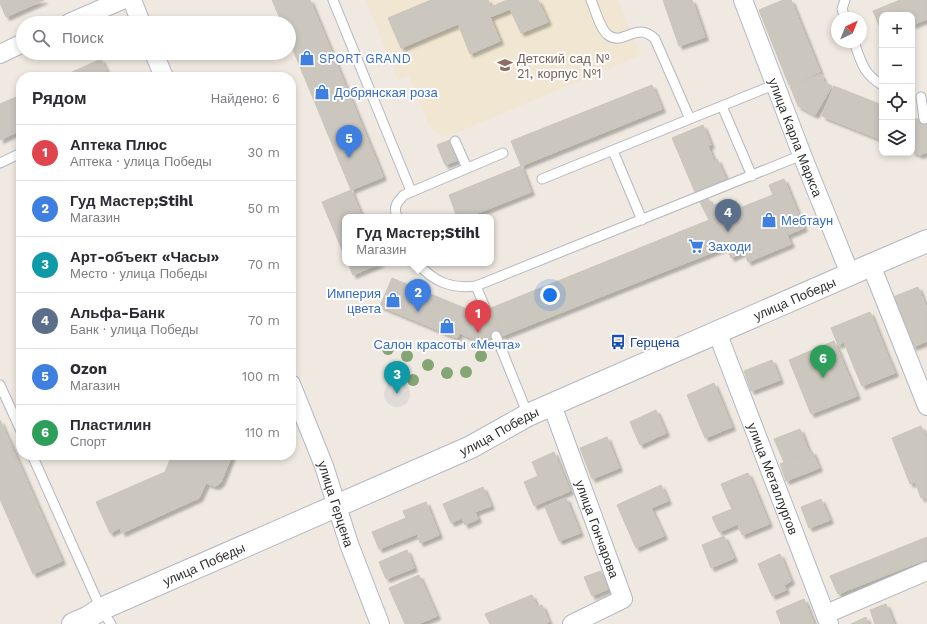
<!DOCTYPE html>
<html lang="ru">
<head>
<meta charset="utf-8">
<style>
	:root { --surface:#fff; --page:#f2f2f3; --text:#2b2b33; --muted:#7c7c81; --line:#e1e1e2; --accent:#4264fb }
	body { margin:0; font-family:"Work Sans",sans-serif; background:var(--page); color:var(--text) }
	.controls { position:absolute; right:12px; top:12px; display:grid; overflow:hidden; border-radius:8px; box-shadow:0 2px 6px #0003 }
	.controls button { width:36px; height:36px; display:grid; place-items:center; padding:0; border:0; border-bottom:1px solid var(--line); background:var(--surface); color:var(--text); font:20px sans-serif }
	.compass { position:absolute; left:831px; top:12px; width:36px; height:36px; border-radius:50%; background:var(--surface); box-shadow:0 2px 6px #0003; rotate:43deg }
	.you { position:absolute; left:550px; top:295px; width:14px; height:14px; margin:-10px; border:3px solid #fff; border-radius:50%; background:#1a73e8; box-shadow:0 0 0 6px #1a73e833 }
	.badge { display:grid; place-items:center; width:26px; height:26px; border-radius:50%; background:var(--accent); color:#fff; font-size:13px; font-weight:700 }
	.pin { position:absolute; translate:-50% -33px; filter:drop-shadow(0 1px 2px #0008) }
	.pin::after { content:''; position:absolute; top:21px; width:14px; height:12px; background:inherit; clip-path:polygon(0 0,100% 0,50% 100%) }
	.popup { position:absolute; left:342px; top:214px; width:152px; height:52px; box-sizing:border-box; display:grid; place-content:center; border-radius:8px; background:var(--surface); filter:drop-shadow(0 1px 3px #0005); font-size:13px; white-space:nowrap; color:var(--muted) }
	.popup b { font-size:15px; color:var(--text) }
	.popup::after { content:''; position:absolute; left:50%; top:100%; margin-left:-8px; border:8px solid transparent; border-top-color:var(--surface) }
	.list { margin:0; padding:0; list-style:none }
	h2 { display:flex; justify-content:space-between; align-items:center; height:52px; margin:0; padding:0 16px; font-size:17px }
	h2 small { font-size:13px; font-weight:400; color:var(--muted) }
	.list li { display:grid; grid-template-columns:26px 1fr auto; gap:12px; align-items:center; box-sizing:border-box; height:56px; padding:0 16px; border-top:1px solid var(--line) }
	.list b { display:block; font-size:15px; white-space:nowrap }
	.list p { margin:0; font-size:13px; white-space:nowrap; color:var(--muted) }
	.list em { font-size:13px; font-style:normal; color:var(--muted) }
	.icon { flex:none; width:22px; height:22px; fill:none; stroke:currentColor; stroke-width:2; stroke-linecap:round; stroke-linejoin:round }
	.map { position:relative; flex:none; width:927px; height:624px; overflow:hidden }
	.search { position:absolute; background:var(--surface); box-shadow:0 2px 6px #0003; left:16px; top:16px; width:280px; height:44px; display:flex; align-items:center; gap:10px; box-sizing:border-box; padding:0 14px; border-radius:22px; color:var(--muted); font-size:15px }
	.panel { position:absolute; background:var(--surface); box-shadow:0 2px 6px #0003; left:16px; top:72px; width:280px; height:388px; border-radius:16px }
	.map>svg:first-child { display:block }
	.education { fill:#f0e6d1 }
	.plaza { fill:#dfdcd8 }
	.building { fill:#cbc7bf; stroke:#cbc5ba; filter:url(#shadow) }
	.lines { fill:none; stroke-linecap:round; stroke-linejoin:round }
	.service-casing { stroke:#b4b7c1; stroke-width:11 }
	.minor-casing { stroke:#b4b7c1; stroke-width:20 }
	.tertiary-casing { stroke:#b4b7c1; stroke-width:24 }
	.service { stroke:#fff; stroke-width:9 }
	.minor { stroke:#fff; stroke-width:18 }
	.tertiary { stroke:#fff; stroke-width:22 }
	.tree { fill:#84a574 }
	.labels { text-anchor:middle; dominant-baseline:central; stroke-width:4; stroke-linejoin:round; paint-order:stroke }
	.shop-label { font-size:13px; fill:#366cbe; stroke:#fff; text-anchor:start }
	.education-label { font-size:13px; fill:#785e54; stroke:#fff; text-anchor:start }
	.street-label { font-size:13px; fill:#2e2e2e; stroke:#fff }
	.transit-label { font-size:13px; fill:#164399; stroke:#fff; text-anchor:start }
</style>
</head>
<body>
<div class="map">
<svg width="927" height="624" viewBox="0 0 927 624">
	<defs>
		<filter id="shadow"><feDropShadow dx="3.5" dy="3.5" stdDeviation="1" flood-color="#0004"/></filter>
	</defs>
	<rect width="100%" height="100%" fill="#efe9e1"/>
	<path class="education" d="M366,0H618L641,55L451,135L444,136L437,133L427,122L409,75L398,80Z"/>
	<path class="plaza" d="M384 394a13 13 0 1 1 26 0a13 13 0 1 1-26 0Z"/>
	<path class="building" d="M0,0H44L6,17L0,3Z
		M272,0H310L383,177L351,190L289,40V23H282Z
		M431,0H488L491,7L507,0H538L548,22L521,33L510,9L490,17L500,41L470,54L458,24L401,48L388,18Z
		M663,0H692L705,37L679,46Z
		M783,0H791L820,72L789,85L759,10Z
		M900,0H927V19L912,25V15H882V32L873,11Z
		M101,59L109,77H61Z
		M821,74L824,82L832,86L815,115L798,106L790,86Z
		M652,85L662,109L521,166L511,141Z
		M834,86L882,105V140L822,116Z
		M21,95V130L0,140V104Z
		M912,117L920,120L927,118V152L920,155L912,152Z
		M703,125L711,145L708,146L714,161L717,159L726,179L695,192L672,138Z
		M450,140L458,160L445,165L437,145Z
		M521,166L531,192L468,217H457L449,195Z
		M784,179L788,189L773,195L769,185Z
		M788,189L804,228L787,235L791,244L748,262L744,252L731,258L726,246L721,249L709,220Z
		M351,190L362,217H345V257L322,202Z
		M708,198L712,206L725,201L726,205L736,201L739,209L709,220L700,202Z
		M709,220L721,249L502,336L491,308Z
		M348,263H381L353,275Z
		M392,278L469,310L457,338L380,306Z
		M918,287L927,309V341L913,347L893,297Z
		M491,308L501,334L481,342L459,333L469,310L482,312Z
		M870,312L888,357L855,370L844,342L838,345L831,328Z
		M620,333L622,337L611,341L610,337Z
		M834,341L857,396L811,414L789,360Z
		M888,357L895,373L862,386L855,370Z
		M772,360L780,380L751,391L744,371Z
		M714,383L732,427L705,438L687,395Z
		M656,410L666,433L640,445L630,422Z
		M0,420L62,561L33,574L0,499Z
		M921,426L927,441V477L910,484L892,438Z
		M800,429L809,452L784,462L774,439Z
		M607,437L619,468L592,479L580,448Z
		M812,451L819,468L786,481L780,464Z
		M554,452L570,491L534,506L524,482L538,476L532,462Z
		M172,455H232L221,482L218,485L214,486L206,483L199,498L122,533L120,528L110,533L96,502L165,472Z
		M748,473L756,492L729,503L721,484Z
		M927,477V501L925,497L921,498L915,482Z
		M661,485L668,501L651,508L664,536L636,548L617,505Z
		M483,487L491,506L475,512L478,519L465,525L462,518L451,523L443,504Z
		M756,492L769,524L742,535L738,524L719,532L712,517L732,509L729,503Z
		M566,498L580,533L559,541L545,507Z
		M821,499L830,520L809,528L801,507Z
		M426,502L439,535L420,543L417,534L379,549L372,532L406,518L403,511Z
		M724,536L734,558L711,568L702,545Z
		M927,537V559L838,594L830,576Z
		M407,550L414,568L386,579L379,562Z
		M780,554L791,581L784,585L786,590L772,596L758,564Z
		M601,571L608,589L592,596L584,577Z
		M419,575L437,616L418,624H405L389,588Z
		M532,595L537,607L542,605L549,622L544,624H490L485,614Z
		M804,599L814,624H781L776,611Z
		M886,604L894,624H875L870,610Z
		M866,617L868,624H851Z"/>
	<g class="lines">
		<g class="service-casing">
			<path id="service" d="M333,0L411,191
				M591,0C595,9 600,29 608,35C624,47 636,20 655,39L690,119
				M845,18L842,9L845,0
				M854,42C861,61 863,74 882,85
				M921,97L924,119
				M722,106L752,176
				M455,141L467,168
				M613,151L642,220
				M0,163L21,153
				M542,179L776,84
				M397,217C393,207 397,202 404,195L503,153
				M417,263C434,282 451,289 476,286L802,155
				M476,286L486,310
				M496,336L528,415
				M0,385L21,431
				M32,455L101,609L111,624"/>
		</g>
		<g class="minor-casing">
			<g id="minor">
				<path d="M132,0L141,23"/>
				<path id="s1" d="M743,0L802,155L850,274"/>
				<path d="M69,23L122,0"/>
				<path d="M154,53L164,77"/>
				<path d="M0,54L23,43"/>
				<path d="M871,265L927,406"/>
				<path id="s2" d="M717,332L829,624"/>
				<path id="s3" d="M291,384L324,466L349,544L380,624"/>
				<path id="s4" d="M552,405L623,599L572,624"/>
				<path d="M826,614L927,571"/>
			</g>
		</g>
		<g class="tertiary-casing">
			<g id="tertiary">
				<path id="s5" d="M73,624L87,618L101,609L471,447L528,415L871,265L927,241"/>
			</g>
		</g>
		<use href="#service" class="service"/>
		<use href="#minor" class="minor"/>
		<use href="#tertiary" class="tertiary"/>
	</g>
	<g class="tree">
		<circle cx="388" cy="349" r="6"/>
		<circle cx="407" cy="356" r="6"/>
		<circle cx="481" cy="356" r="6"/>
		<circle cx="428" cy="365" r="6"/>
		<circle cx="396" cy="369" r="6"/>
		<circle cx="466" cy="372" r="6"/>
		<circle cx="447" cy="373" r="6"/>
		<circle cx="413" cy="380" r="6"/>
	</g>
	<defs>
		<g id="shop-bare" transform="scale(1.2)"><path d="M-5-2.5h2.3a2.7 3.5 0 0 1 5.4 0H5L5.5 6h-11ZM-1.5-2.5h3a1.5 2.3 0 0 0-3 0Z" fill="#3f7fe0" stroke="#fff" stroke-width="2.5" paint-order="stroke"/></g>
		<g id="school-bare" transform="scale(1.2)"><path d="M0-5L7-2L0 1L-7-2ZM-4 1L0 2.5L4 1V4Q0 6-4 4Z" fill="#8d6e63" stroke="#fff" stroke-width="2.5" paint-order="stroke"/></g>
		<g id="supermarket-bare" transform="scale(1.2)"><path d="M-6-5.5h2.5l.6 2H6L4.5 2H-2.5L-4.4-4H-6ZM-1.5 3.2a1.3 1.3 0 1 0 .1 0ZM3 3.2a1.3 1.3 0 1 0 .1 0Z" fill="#3f7fe0" stroke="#fff" stroke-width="2.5" paint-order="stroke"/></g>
		<g id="bus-bare" transform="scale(1.2)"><path d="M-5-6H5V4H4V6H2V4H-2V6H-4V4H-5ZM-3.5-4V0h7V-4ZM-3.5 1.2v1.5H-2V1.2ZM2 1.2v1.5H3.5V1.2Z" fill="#1a4fb4" stroke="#fff" stroke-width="2.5" paint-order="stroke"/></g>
	</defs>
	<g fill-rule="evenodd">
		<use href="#shop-bare" x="307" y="58"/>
		<use href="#school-bare" x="505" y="65"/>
		<use href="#shop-bare" x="322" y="92"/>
		<use href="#shop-bare" x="769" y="220"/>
		<use href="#supermarket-bare" x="696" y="246"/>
		<use href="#shop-bare" x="393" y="300"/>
		<use href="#shop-bare" x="447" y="326"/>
		<use href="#bus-bare" x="618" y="342"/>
	</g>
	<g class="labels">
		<g class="shop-label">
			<text x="319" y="58">SPORT GRAND</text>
			<text x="334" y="92">Добрянская роза</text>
			<text x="781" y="220">Мебтаун</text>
			<text x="708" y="246">Заходи</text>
			<text x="381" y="293" text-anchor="end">Империя<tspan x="381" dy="15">цвета</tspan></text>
			<text x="447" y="344" text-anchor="middle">Салон красоты «Мечта»</text>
		</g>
		<g class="education-label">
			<text x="517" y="58">Детский сад №<tspan x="517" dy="15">21, корпус №1</tspan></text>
		</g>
		<g class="street-label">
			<text stroke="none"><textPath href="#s1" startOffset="147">улица Карла Маркса</textPath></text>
			<text stroke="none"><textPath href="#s5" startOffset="792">улица Победы</textPath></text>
			<text stroke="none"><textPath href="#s5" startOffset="468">улица Победы</textPath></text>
			<text stroke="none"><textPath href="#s2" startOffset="157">улица Металлургов</textPath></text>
			<text stroke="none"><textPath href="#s3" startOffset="128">улица Герцена</textPath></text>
			<text stroke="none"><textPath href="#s4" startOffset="132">улица Гончарова</textPath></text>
			<text stroke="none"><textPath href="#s5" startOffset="144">улица Победы</textPath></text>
		</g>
		<g class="transit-label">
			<text x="630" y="342">Герцена</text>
		</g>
	</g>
</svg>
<div class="controls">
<button>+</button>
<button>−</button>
<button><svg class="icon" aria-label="locate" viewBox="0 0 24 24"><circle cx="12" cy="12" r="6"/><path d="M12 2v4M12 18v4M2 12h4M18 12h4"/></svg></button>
<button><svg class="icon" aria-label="layers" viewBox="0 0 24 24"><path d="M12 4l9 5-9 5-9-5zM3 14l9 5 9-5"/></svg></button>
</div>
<svg class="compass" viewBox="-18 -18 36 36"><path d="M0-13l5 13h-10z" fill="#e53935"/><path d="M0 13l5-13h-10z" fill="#7c7c81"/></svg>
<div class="you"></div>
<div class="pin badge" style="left:478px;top:333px;background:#e0444e">1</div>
<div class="pin badge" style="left:418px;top:312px;background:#3f7fe0">2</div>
<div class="popup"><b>Гуд Мастер;Stihl</b>Магазин</div>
<div class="pin badge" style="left:397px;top:394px;background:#0f9aa8">3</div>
<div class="pin badge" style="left:728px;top:232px;background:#5c6f8a">4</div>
<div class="pin badge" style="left:349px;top:158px;background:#3f7fe0">5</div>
<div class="pin badge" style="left:823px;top:378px;background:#2e9e5b">6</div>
<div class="search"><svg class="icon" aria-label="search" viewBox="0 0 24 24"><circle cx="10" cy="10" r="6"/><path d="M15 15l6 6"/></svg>Поиск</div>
<section class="panel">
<h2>Рядом<small>Найдено: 6</small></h2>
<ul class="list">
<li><span class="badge" style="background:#e0444e">1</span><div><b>Аптека Плюс</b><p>Аптека · улица Победы</p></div><em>30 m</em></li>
<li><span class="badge" style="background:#3f7fe0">2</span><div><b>Гуд Мастер;Stihl</b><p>Магазин</p></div><em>50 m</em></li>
<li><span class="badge" style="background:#0f9aa8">3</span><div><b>Арт-объект «Часы»</b><p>Место · улица Победы</p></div><em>70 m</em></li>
<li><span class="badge" style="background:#5c6f8a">4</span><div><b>Альфа-Банк</b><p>Банк · улица Победы</p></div><em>70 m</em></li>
<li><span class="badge" style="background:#3f7fe0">5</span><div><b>Ozon</b><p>Магазин</p></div><em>100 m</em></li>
<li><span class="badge" style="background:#2e9e5b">6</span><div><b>Пластилин</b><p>Спорт</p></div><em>110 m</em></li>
</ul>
</section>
</div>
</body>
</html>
